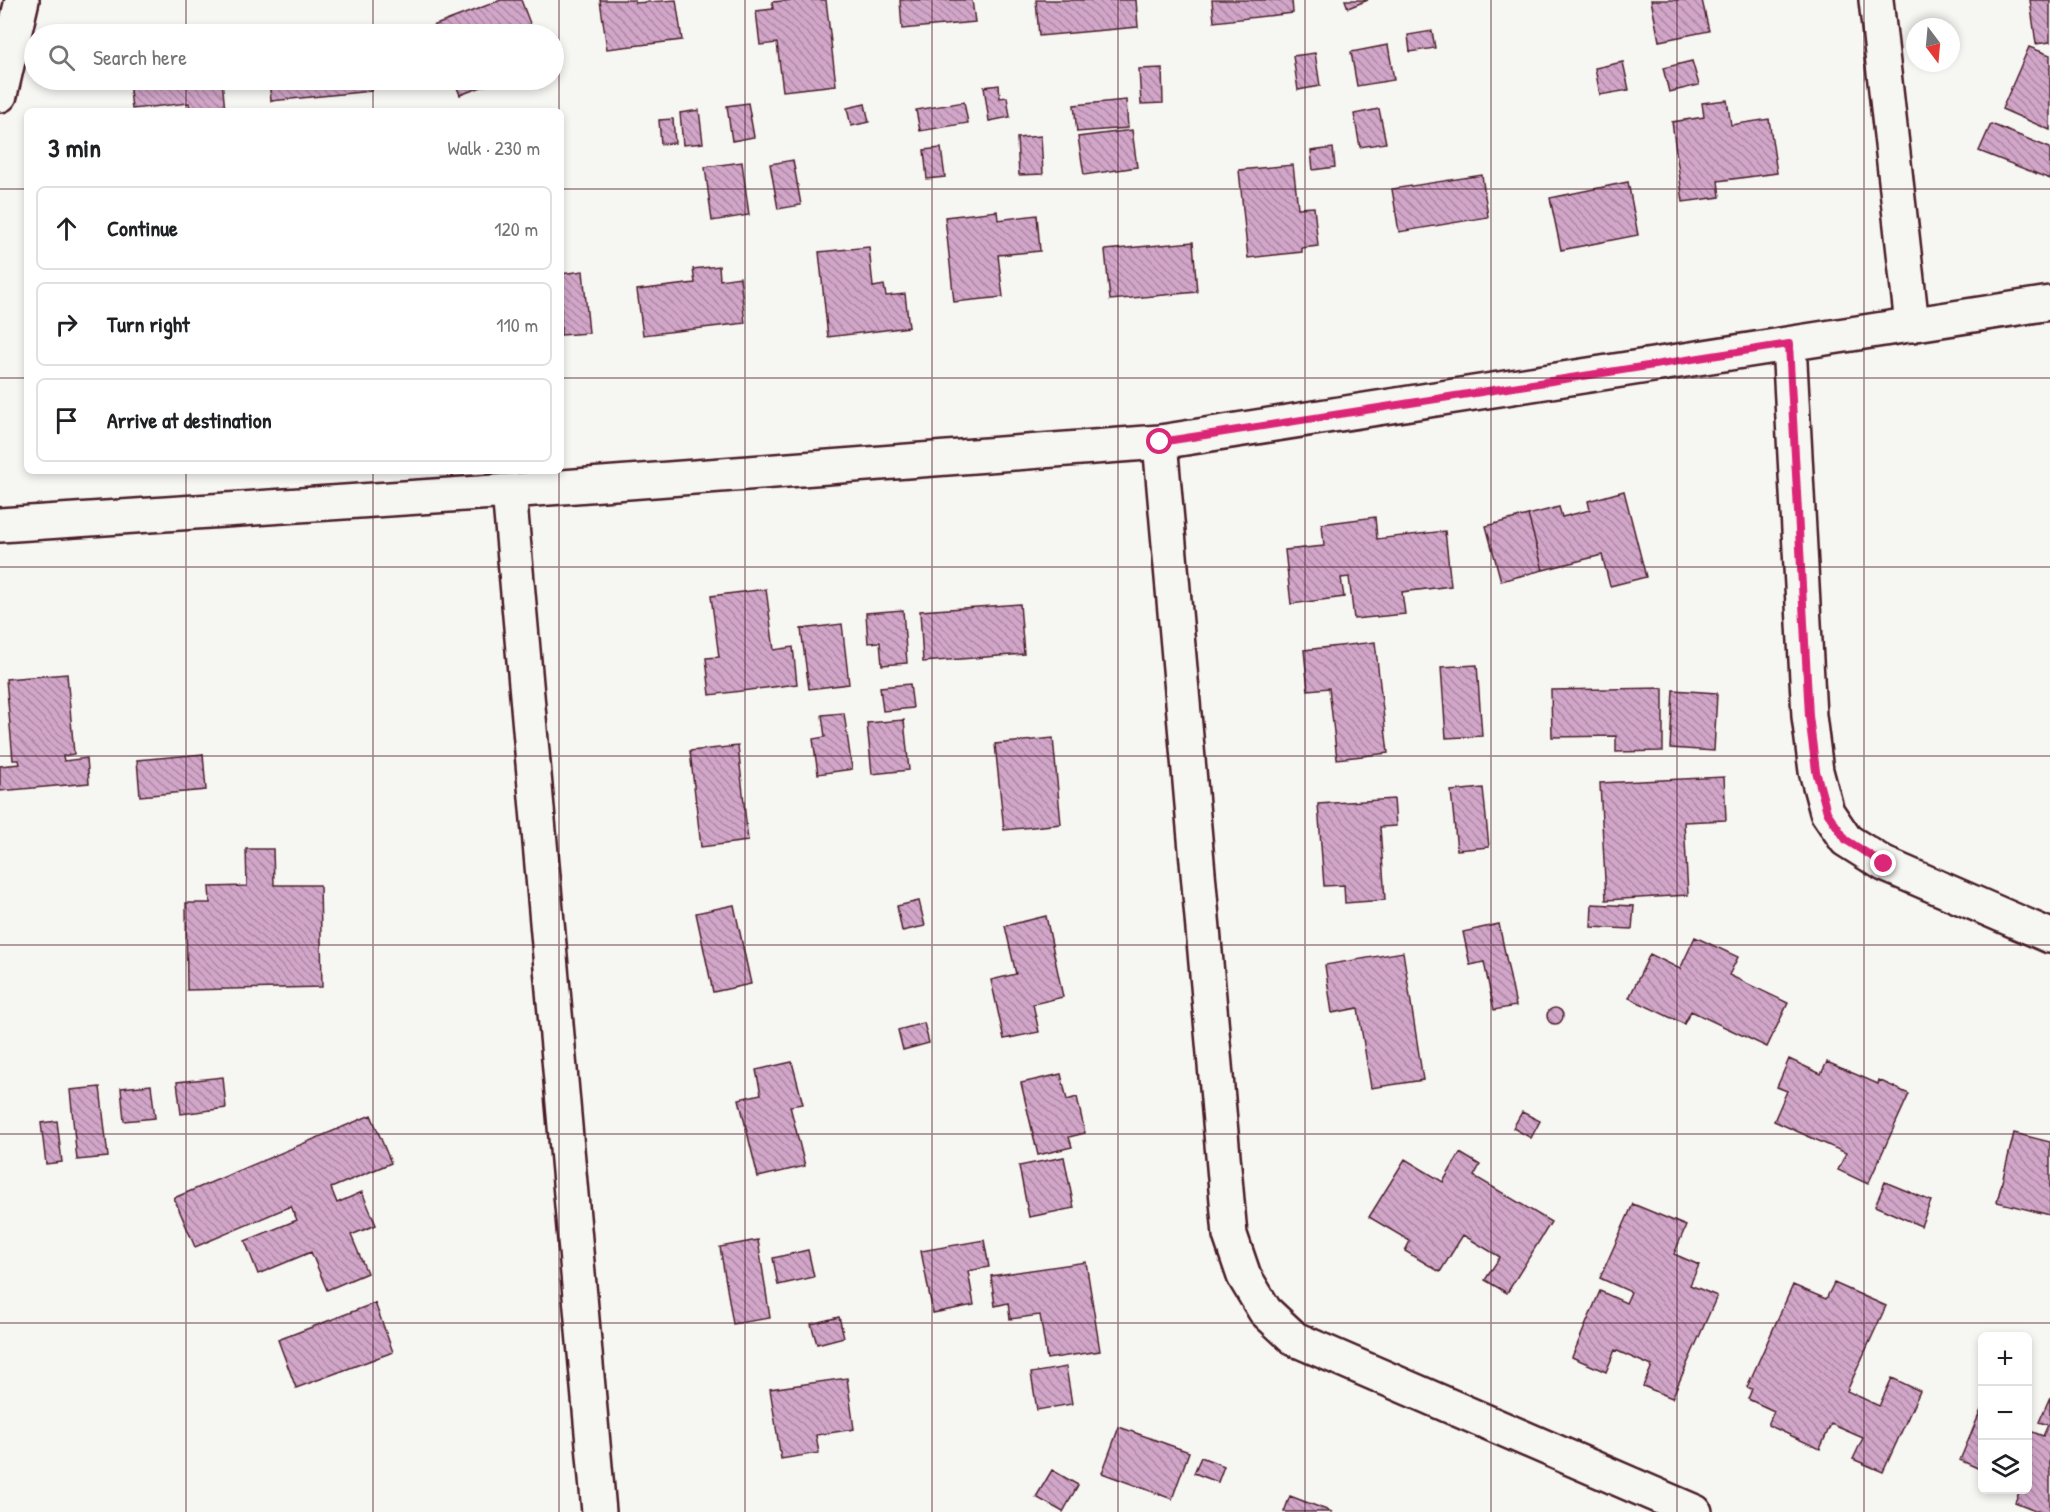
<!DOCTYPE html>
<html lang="en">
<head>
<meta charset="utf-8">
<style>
	:root { --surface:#fff; --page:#f6f6f6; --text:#202124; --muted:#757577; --line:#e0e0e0 }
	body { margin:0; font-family:"Patrick Hand",sans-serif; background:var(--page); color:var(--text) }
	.controls { position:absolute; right:18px; bottom:18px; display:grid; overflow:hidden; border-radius:9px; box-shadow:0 3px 9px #0003 }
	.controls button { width:54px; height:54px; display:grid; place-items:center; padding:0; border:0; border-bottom:2px solid var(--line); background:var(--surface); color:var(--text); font:30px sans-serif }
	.compass { position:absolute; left:1906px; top:18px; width:54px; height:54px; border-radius:50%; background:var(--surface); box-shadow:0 3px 9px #0003; rotate:164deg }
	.stop { position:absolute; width:18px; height:18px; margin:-14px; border:4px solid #db2777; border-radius:50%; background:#fff }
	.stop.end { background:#db2777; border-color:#fff; box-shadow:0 2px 6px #0008 }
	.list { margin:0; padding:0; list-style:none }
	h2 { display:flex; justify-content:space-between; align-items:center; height:78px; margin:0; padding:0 24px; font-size:26px }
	h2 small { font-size:20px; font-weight:400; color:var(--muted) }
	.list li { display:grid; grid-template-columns:39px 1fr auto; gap:18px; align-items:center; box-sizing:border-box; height:84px; margin:0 12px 12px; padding:0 12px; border:2px solid var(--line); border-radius:9px }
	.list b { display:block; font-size:22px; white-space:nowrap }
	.list em { font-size:20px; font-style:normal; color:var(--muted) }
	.icon { flex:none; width:33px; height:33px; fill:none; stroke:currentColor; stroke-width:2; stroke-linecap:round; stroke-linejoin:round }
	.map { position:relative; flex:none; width:2050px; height:1512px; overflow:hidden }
	.search { position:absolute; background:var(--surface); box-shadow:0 3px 9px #0003; left:24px; top:24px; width:540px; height:66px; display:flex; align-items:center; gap:15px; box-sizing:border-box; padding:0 21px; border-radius:33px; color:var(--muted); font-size:22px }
	.panel { position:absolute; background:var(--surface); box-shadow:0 3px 9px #0003; left:24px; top:108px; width:540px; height:366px; border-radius:9px }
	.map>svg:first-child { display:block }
	.building { fill:url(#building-back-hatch); stroke:#4a1f2b; stroke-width:1.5 }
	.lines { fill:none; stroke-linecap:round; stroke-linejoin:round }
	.minor-casing { stroke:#4a1f2b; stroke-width:38 }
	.minor { stroke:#f6f6f2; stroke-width:33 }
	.route { stroke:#db2777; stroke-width:8 }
	.grid { fill:none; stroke:#4a1f2b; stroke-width:1.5; stroke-opacity:0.55 }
</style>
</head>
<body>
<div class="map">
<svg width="2050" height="1512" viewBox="0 0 2050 1512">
	<defs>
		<pattern id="building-back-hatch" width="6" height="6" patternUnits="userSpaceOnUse" patternTransform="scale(1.5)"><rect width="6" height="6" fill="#d2a6c9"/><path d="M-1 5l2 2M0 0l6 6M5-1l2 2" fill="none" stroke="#ac87a3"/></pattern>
	</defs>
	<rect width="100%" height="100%" fill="#f6f6f2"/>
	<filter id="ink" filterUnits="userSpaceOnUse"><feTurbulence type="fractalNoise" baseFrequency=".0167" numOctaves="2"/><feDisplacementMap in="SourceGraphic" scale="12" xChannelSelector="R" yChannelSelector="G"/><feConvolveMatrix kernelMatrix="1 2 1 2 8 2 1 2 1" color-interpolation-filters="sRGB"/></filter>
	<g filter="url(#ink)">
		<path class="building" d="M501,0H521L534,34H436L433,26Z
			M600,0H635V3L676,0L682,40L607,49Z
			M794,0H826L836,85L783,91L777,43L760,45L756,11L773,9L772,2Z
			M900,0H972L975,22L902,29Z
			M1036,0H1136L1138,27L1039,36Z
			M1212,0H1292L1293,13L1214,22Z
			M1345,0H1368L1348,8Z
			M1651,0H1702L1709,31L1659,41Z
			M2030,0H2050V42L2036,44Z
			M1432,31L1435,48L1410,52L1408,35Z
			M1388,45L1394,80L1357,86L1351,52Z
			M2029,47L2050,55V130L2002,109Z
			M1315,53L1320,86L1298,90L1293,56Z
			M1692,61L1699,85L1669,92L1663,68Z
			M1623,62L1629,90L1600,95L1595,68Z
			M1162,68L1163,103L1141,104L1139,69Z
			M129,80H222L225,111H190L189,103L132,109Z
			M269,80H370L371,91L271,101Z
			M454,80H500L460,95Z
			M999,85L1000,98L1007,97L1010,117L989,121L984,87Z
			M1126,100L1128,128L1077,132L1074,105Z
			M1727,100L1731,125L1769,119L1777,173L1718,181L1720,197L1683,202L1672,122L1704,117L1702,103Z
			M964,102L968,123L920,131L916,110Z
			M748,103L754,137L732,141L727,106Z
			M865,104L869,122L851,126L847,108Z
			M1379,109L1386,143L1360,147L1354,114Z
			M699,110L703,143L683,145L680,113Z
			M673,119L675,143L661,144L659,120Z
			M1991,124L2050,148V179L1979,151Z
			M1132,130L1137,167L1084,175L1078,137Z
			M1041,136L1043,174L1019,175L1017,138Z
			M941,148L945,177L927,179L924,150Z
			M1333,148L1335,167L1313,170L1311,151Z
			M793,160L801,205L778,209L770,164Z
			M742,162L749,215L712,221L705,167Z
			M1293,165L1298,208L1314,207L1318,246L1302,248V252L1248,258L1239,170Z
			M1482,175L1488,217L1399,232L1392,189Z
			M1628,182L1638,235L1561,250L1550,198Z
			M997,211L998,220L1037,215L1040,251L998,255L1003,297L954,302L945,217Z
			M1193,242L1197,292L1110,300L1105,250Z
			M869,247L873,287L884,285L886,296L905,294L909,327L828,337L819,252Z
			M719,266L720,280L740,277L745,323L643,335L637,290L695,283L693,269Z
			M583,271L589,333L561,335V274Z
			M1624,491L1646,577L1610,586L1602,555L1543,570L1528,515L1559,507L1562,517L1590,510L1588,501Z
			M1528,515L1543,570L1501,581L1486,526Z
			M1375,517L1377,539L1445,531L1451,586L1402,592L1405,614L1354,619L1349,577L1341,578L1344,597L1291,604L1285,550L1324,546L1322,524Z
			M766,589L774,650L793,647L797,684L710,695L706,658L719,657L711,596Z
			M1020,604L1024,654L923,662L920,611Z
			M903,610L907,663L882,665L880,642L868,643L866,613Z
			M842,624L849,684L809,689L801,629Z
			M1375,642L1388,753L1337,759L1329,688L1308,690L1304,650Z
			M1477,665L1482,736L1446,738L1441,667Z
			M67,674L74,754L63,756L64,761L87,758L89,783L0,791V766L20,764L19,760H13L6,679Z
			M910,684L913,708L883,711L880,687Z
			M1663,688V751L1616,752V736L1552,737L1551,690Z
			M1673,690L1717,693L1714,751L1670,748Z
			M844,713L852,769L818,774L813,739L825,737L822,715Z
			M904,720L909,770L872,774L867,723Z
			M1053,738L1061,824L1004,830L995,744Z
			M738,746L748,841L701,847L690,751Z
			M203,754L206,790L140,796L137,760Z
			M1724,777L1726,820L1684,822L1688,895L1606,900L1600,783Z
			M1483,788L1489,847L1457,850L1451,791Z
			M1394,799L1396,826L1380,827L1385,900L1345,903L1344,885L1324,886L1318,804Z
			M246,849H273L274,885H320L322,987L187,990L186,903H210L209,887L247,886Z
			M919,901L925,926L902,931L897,906Z
			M1592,904L1634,906L1632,929L1591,927Z
			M734,905L751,984L713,992L696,913Z
			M1046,916L1063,997L1033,1004L1039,1032L1004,1039L991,980L1016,974L1005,926Z
			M1499,924L1516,1006L1494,1010L1484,962L1470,965L1463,932Z
			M1695,937L1738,957L1729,975L1788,1003L1767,1047L1691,1011L1684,1024L1629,998L1650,954L1680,969Z
			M1403,952L1423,1080L1371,1088L1358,1008L1332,1013L1325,965Z
			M1547 1016a8 8 0 1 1 16 0a8 8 0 1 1-16 0Z
			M924,1023L929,1043L903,1050L898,1030Z
			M1789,1059L1821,1074L1827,1062L1878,1084L1879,1080L1909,1094L1868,1184L1838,1170L1846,1153L1774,1121L1787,1091L1777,1087Z
			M792,1062L803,1104L790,1106L805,1166L758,1177L739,1099L761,1094L756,1070Z
			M1061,1074L1067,1100L1077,1097L1085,1133L1069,1137L1072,1147L1038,1155L1021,1083Z
			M223,1077L226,1108L181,1114L177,1082Z
			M151,1085L155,1118L124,1121L121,1088Z
			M100,1087L108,1157L77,1160L70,1090Z
			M1522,1112L1540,1121L1531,1138L1513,1128Z
			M371,1115L391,1163L331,1188L337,1203L362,1192L376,1225L351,1235L367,1273L327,1290L311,1252L258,1274L245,1241L297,1220L291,1206L195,1247L174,1198Z
			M57,1121L62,1162L46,1164L41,1123Z
			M2014,1133L2050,1142V1215L1997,1202Z
			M1460,1153L1480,1165L1474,1176L1551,1222L1507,1293L1485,1280L1500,1257L1463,1235L1440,1272L1405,1251L1410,1241L1369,1217L1405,1159L1443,1182Z
			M1064,1157L1074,1208L1029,1217L1019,1166Z
			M1885,1182L1931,1201L1921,1226L1875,1206Z
			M1633,1204L1686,1226L1674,1254L1699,1265L1690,1285L1717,1296L1672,1398L1643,1386L1652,1366L1615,1350L1606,1372L1572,1357L1600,1291L1626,1303L1631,1292L1600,1278Z
			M758,1240L770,1318L733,1324L720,1247Z
			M984,1240L989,1267L968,1271L974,1305L933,1313L921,1251Z
			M808,1250L814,1277L778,1285L773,1258Z
			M1086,1262L1100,1351L1047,1359L1040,1315L1010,1319L1008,1303L995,1306L991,1276Z
			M1834,1283L1886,1306L1847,1391L1879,1406L1892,1378L1920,1391L1883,1472L1853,1459L1863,1438L1831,1424L1820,1449L1768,1425L1774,1411L1748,1399L1752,1389L1747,1387L1793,1285L1826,1299Z
			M375,1303L393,1352L296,1388L278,1340Z
			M839,1317L844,1337L817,1344L811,1324Z
			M1066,1367L1072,1404L1037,1410L1031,1373Z
			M847,1378L854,1429L816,1435L819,1453L781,1459L770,1389Z
			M2050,1397V1512H2040L2015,1502L2020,1490H2028V1430L2043,1436L2048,1425L2039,1422Z
			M1981,1410L1982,1411V1470L1960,1460Z
			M1119,1427L1189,1452L1172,1499L1102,1473Z
			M1201,1457L1224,1466L1218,1482L1194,1473Z
			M1052,1470L1078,1485L1063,1512L1036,1497Z
			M1290,1496L1332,1512H1284Z"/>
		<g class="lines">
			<g class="minor-casing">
				<path id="minor" d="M1876,0L1912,325
					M0,95L22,0
					M1789,344L1809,716L1816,771L1827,812L1846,840L1884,864L2050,936
					M1160,442L1230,1235L1244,1276L1265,1311L1295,1339L1695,1512
					M509,491L599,1512
					M0,525L509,491L1160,442L2050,303"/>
			</g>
			<use href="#minor" class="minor"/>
		</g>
	</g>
	<g class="lines" filter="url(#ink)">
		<path class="route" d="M1160,442L1789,344L1809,716L1816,771L1827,812L1846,840L1884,864"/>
	</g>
	<path class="grid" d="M186,0V34M373,0V34M559,0V111M745,0V1512M932,0V1512M1118,0V1512M1305,0V1512M1491,0V1512M1677,0V1512M1864,0V1512M186,80V111M373,80V111M0,189H27M561,189H2050M0,378H27M561,378H2050M186,471V1512M373,471V1512M559,471V1512M0,567H2050M0,756H2050M0,945H2050M0,1134H2050M0,1323H2050"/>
</svg>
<div class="controls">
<button>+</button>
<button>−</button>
<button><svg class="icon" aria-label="layers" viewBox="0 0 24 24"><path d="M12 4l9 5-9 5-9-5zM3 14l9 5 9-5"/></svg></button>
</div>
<svg class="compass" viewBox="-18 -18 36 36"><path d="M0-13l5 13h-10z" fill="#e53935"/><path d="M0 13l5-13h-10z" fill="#757577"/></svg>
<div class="stop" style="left:1160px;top:442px"></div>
<div class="stop end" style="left:1884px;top:864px"></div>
<div class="search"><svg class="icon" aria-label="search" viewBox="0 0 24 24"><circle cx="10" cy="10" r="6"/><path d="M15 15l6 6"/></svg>Search here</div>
<section class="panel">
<h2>3 min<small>Walk · 230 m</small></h2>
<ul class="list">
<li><svg class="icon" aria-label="ahead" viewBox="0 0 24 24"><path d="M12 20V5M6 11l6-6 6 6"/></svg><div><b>Continue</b></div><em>120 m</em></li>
<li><svg class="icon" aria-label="right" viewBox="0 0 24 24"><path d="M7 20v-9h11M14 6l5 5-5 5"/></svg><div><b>Turn right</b></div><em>110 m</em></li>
<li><svg class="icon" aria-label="arrive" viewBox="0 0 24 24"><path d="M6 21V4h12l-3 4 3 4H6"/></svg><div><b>Arrive at destination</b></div></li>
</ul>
</section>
</div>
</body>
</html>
